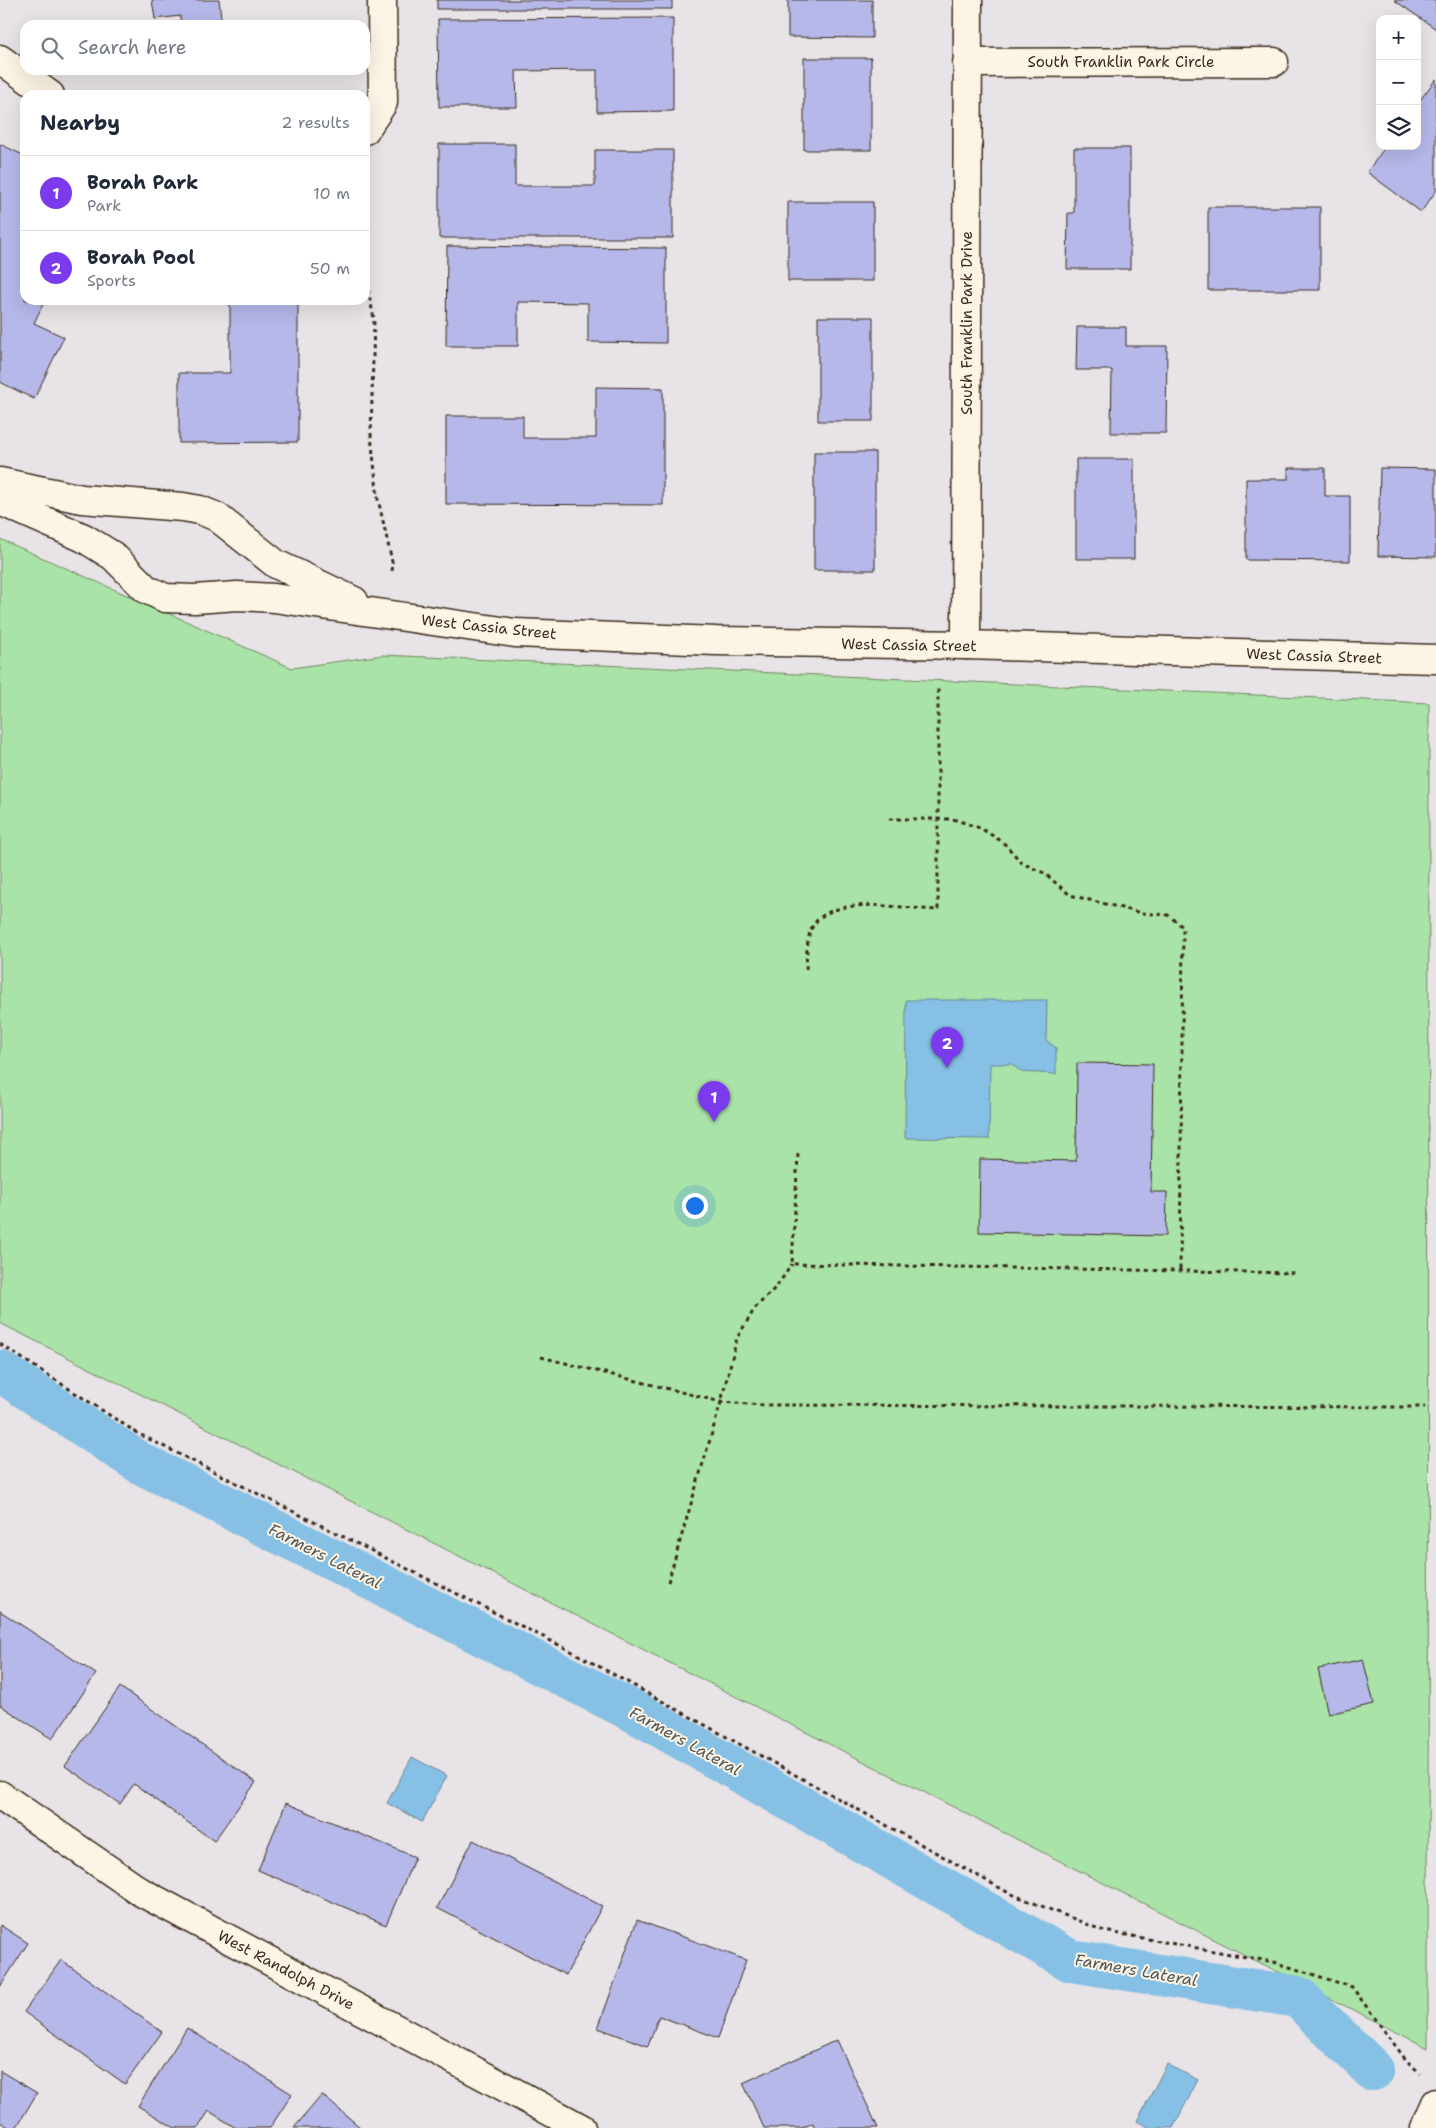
<!DOCTYPE html>
<html lang="en">
<head>
<meta charset="utf-8">
<style>
	:root { --surface:#fff; --page:#f6f6f7; --text:#1f2937; --muted:#747a83; --line:#e0e1e3; --accent:#7c3aed }
	body { margin:0; font-family:"Shantell Sans",sans-serif; background:var(--page); color:var(--text) }
	.controls { position:absolute; right:15px; top:15px; display:grid; overflow:hidden; border-radius:10px; box-shadow:0 5px 20px #0002 }
	.controls button { width:45px; height:45px; display:grid; place-items:center; padding:0; border:0; border-bottom:1px solid var(--line); background:var(--surface); color:var(--text); font:25px sans-serif }
	.you { position:absolute; left:694px; top:1205px; width:18px; height:18px; margin:-12px; border:4px solid #fff; border-radius:50%; background:#1a73e8; box-shadow:0 0 0 8px #1a73e833 }
	.badge { display:grid; place-items:center; width:32px; height:32px; border-radius:50%; background:var(--accent); color:#fff; font-size:16px; font-weight:700 }
	.pin { position:absolute; translate:-50% -41px; filter:drop-shadow(0 1px 2px #0008) }
	.pin::after { content:''; position:absolute; top:26px; width:18px; height:15px; background:inherit; clip-path:polygon(0 0,100% 0,50% 100%) }
	.list { margin:0; padding:0; list-style:none }
	h2 { display:flex; justify-content:space-between; align-items:center; height:65px; margin:0; padding:0 20px; font-size:21px }
	h2 small { font-size:16px; font-weight:400; color:var(--muted) }
	.list li { display:grid; grid-template-columns:32px 1fr auto; gap:15px; align-items:center; box-sizing:border-box; height:75px; padding:0 20px; border-top:1px solid var(--line) }
	.list b { display:block; font-size:19px; white-space:nowrap }
	.list p { margin:0; font-size:16px; white-space:nowrap; color:var(--muted) }
	.list em { font-size:16px; font-style:normal; color:var(--muted) }
	.icon { flex:none; width:28px; height:28px; fill:none; stroke:currentColor; stroke-width:2; stroke-linecap:round; stroke-linejoin:round }
	.map { position:relative; flex:none; width:1436px; height:2128px; overflow:hidden }
	.search { position:absolute; background:var(--surface); box-shadow:0 5px 20px #0002; left:20px; top:20px; width:350px; height:55px; display:flex; align-items:center; gap:12px; box-sizing:border-box; padding:0 18px; border-radius:15px; color:var(--muted); font-size:19px }
	.panel { position:absolute; background:var(--surface); box-shadow:0 5px 20px #0002; left:20px; top:90px; width:350px; height:215px; border-radius:15px }
	.map>svg:first-child { display:block }
	.green { fill:#a9e3a7; stroke:#728662 }
	.water { fill:#86c0e5; stroke:#688495 }
	.lines { fill:none; stroke-linecap:round; stroke-linejoin:round }
	.canal { stroke:#86c0e5; stroke-width:42 }
	.building { fill:#b5b8e9; stroke:#3b2a1e }
	.minor-casing { stroke:#3b2a1e; stroke-width:31 }
	.tertiary-casing { stroke:#3b2a1e; stroke-width:31 }
	.path { stroke:#3b2a1e; stroke-width:3; stroke-dasharray:4 4; stroke-linecap:butt }
	.minor { stroke:#fcf5e5; stroke-width:28 }
	.tertiary { stroke:#fcf5e5; stroke-width:28 }
	.labels { text-anchor:middle; dominant-baseline:central; stroke-width:4; stroke-linejoin:round; paint-order:stroke }
	.street-label { font-size:15px; fill:#3b2a1e; stroke:#fcf5e5 }
	.water-label { font-size:16px; font-style:italic; fill:#52575a; stroke:#fcf5e5 }
</style>
</head>
<body>
<div class="map">
<svg width="1436" height="2128" viewBox="0 0 1436 2128">
	<rect width="100%" height="100%" fill="#e7e3e6"/>
	<filter id="ink" filterUnits="userSpaceOnUse"><feTurbulence type="fractalNoise" baseFrequency=".02" numOctaves="2"/><feDisplacementMap in="SourceGraphic" scale="10" xChannelSelector="R" yChannelSelector="G"/><feConvolveMatrix kernelMatrix="1 2 1 2 8 2 1 2 1" color-interpolation-filters="sRGB"/></filter>
	<g filter="url(#ink)">
		<path class="green" d="M0,539L292,668L383,655L1429,703L1428,2048L0,1323Z"/>
		<path class="water" d="M906,1000H1047L1046,1040L1056,1048V1074L1021,1072L1012,1064H990L989,1139L905,1138Z
			M412,1757L447,1776L422,1822L387,1803Z
			M1167,2064L1198,2080L1173,2128H1150L1137,2121Z"/>
		<g class="lines">
			<path class="canal" d="M0,1371L140,1463L635,1712L1071,1961L1298,1997L1373,2070"/>
		</g>
		<path class="building" d="M152,0H219L222,25H181L180,16L155,19Z
			M437,0H672V9H437Z
			M788,0H872V38L788,37Z
			M1394,0H1436V29Z
			M673,18V111L597,112V70L516,71L517,107H439L438,19Z
			M804,58H871V150H804Z
			M1436,79V191L1421,212L1367,172L1386,146H1417V104Z
			M0,144L25,156V300H45L34,323L64,337L34,399L0,382Z
			M439,144H515V186H595V150H673V238H439Z
			M1074,148H1130V269H1067L1068,213H1074Z
			M788,202H873V281H788Z
			M1208,207H1320V290H1208Z
			M447,246L666,248V343L588,342V303L518,302V346H446Z
			M188,300H298V442L179,443V373H230V302H188Z
			M818,317H873V421H818Z
			M1077,327H1126V346H1167L1166,433H1111L1112,370H1076Z
			M596,387L663,388V505L446,504V416H523V438H596Z
			M814,452H875V570H814Z
			M1076,459H1134V559H1076Z
			M1288,468H1325V496H1350V561L1246,560V479H1288Z
			M1380,468L1436,469V557L1378,556Z
			M1077,1063L1153,1064L1151,1192H1167L1166,1236L979,1232L980,1159L1076,1161Z
			M0,1611L96,1674L52,1739L0,1705Z
			M1363,1659L1374,1704L1328,1714L1318,1669Z
			M120,1687L256,1782L214,1841L134,1784L120,1804L65,1766Z
			M286,1803L415,1857L386,1925L258,1870Z
			M473,1840L602,1906L566,1975L437,1908Z
			M637,1920L746,1960L718,2038L659,2016L648,2046L598,2028Z
			M0,1925L28,1943L0,1987Z
			M61,1960L162,2032L125,2084L24,2012Z
			M187,2028L292,2094L270,2128H236L209,2111L198,2128H175L138,2106Z
			M837,2040L878,2128H815L813,2123L802,2128H764L743,2083Z
			M0,2071L37,2093L16,2128H10L0,2122Z
			M322,2095L361,2128H294Z"/>
		<g class="lines">
			<g class="minor-casing">
				<path id="minor" d="M0,59L50,95
					M967,63L1274,62
					M365,130L383,103L382,0
					M966,645L968,0
					M0,1795L141,1892L581,2128
					M1425,2128L1436,2103"/>
			</g>
			<g class="tertiary-casing">
				<path id="tertiary" d="M0,482L82,499L183,507L200,510L217,517L276,564L354,601
					M0,501L84,538L113,556L146,589L165,598L195,599L237,596L274,598L515,633L716,641L966,645L1436,659"/>
			</g>
			<path class="path" d="M365,274L374,319L371,436L378,499L393,566L391,574
				M889,819H953L980,828L1003,842L1022,863L1044,873L1070,895L1141,913L1168,915L1183,927L1180,1271
				M806,969C807,956 806,935 814,924C835,894 905,909 938,910V686
				M798,1154L792,1264L1297,1273
				M0,1344L137,1433L573,1652L1009,1893L1104,1931L1274,1962L1352,1987L1406,2060L1420,2073
				M541,1357L721,1402L763,1405L1425,1407
				M668,1582L721,1402L737,1338L755,1308L777,1286L792,1264"/>
			<use href="#minor" class="minor"/>
			<use href="#tertiary" class="tertiary"/>
		</g>
	</g>
	<g class="labels">
		<g class="street-label">
			<text x="1121" y="62">South Franklin Park Circle</text>
			<text transform="translate(967 323) rotate(-90)">South Franklin Park Drive</text>
			<text transform="translate(489 627) rotate(6)">West Cassia Street</text>
			<text transform="translate(909 645) rotate(1)">West Cassia Street</text>
			<text transform="translate(1314 656) rotate(2)">West Cassia Street</text>
			<text transform="translate(286 1970) rotate(28)">West Randolph Drive</text>
		</g>
		<g class="water-label">
			<text transform="translate(325 1556) rotate(27)">Farmers Lateral</text>
			<text transform="translate(685 1741) rotate(29)">Farmers Lateral</text>
			<text transform="translate(1136 1970) rotate(10)">Farmers Lateral</text>
		</g>
	</g>
</svg>
<div class="controls">
<button>+</button>
<button>−</button>
<button><svg class="icon" aria-label="layers" viewBox="0 0 24 24"><path d="M12 4l9 5-9 5-9-5zM3 14l9 5 9-5"/></svg></button>
</div>
<div class="you"></div>
<div class="pin badge" style="left:714px;top:1122px">1</div>
<div class="pin badge" style="left:947px;top:1068px">2</div>
<div class="search"><svg class="icon" aria-label="search" viewBox="0 0 24 24"><circle cx="10" cy="10" r="6"/><path d="M15 15l6 6"/></svg>Search here</div>
<section class="panel">
<h2>Nearby<small>2 results</small></h2>
<ul class="list">
<li><span class="badge">1</span><div><b>Borah Park</b><p>Park</p></div><em>10 m</em></li>
<li><span class="badge">2</span><div><b>Borah Pool</b><p>Sports</p></div><em>50 m</em></li>
</ul>
</section>
</div>
</body>
</html>
